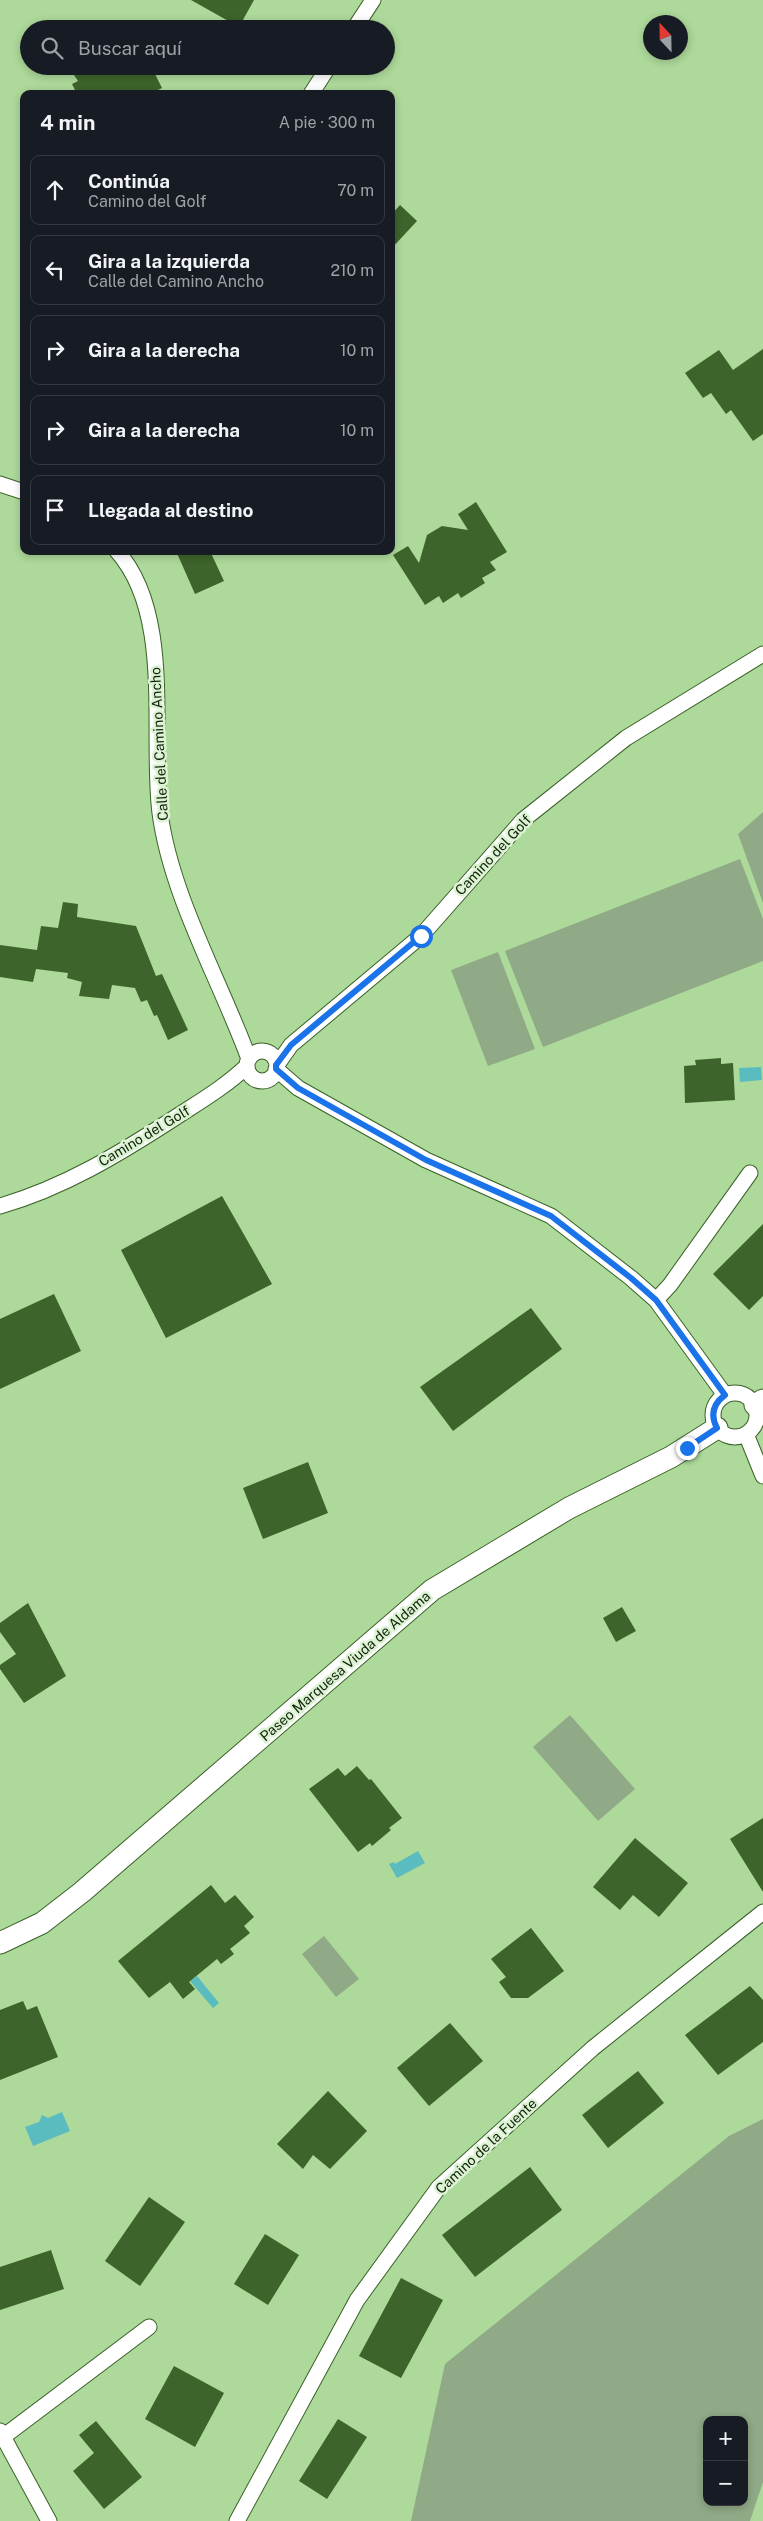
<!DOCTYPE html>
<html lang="es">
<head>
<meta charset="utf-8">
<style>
	:root { --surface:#171b24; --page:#242831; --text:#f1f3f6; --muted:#9ea1a6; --line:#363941 }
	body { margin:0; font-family:"Public Sans",sans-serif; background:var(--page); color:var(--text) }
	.controls { position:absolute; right:15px; bottom:15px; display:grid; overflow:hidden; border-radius:10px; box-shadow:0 2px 8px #0003 }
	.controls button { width:45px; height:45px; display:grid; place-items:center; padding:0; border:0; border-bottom:1px solid var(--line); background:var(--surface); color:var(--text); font:25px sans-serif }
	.compass { position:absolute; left:643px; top:15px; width:45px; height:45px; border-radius:50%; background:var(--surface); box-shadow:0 2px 8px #0003; rotate:338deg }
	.stop { position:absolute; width:15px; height:15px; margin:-11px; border:4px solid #1a73e8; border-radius:50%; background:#fff }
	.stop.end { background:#1a73e8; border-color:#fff; box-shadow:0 1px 5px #0008 }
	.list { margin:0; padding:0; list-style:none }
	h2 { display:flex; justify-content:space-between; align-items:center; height:65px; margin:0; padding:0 20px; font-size:21px }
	h2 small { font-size:16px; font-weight:400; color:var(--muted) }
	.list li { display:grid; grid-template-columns:32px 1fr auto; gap:15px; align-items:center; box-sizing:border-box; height:70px; margin:0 10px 10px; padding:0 10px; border:1px solid var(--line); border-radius:10px }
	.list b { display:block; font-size:19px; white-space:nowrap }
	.list p { margin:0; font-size:16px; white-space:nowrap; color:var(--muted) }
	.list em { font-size:16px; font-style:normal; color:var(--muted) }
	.icon { flex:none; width:28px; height:28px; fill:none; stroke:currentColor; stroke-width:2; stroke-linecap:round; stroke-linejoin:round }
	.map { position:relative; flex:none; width:763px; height:2521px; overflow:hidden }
	.search { position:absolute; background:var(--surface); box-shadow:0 2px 8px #0003; left:20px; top:20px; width:375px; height:55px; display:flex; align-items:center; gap:12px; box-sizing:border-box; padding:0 18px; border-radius:28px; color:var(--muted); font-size:19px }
	.panel { position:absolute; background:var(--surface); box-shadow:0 2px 8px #0003; left:20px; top:90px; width:375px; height:465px; border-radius:10px }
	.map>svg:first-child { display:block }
	.green { fill:#90a986; fill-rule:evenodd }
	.water { fill:#5abcbe }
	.building { fill:#3d642b }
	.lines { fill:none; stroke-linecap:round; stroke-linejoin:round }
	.street-casing { stroke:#3a6128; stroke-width:17 }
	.secondary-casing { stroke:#3a6128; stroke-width:23 }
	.street { stroke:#fff; stroke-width:15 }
	.secondary { stroke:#fff; stroke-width:21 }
	.route { stroke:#1a73e8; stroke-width:6 }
	.labels { text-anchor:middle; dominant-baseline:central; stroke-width:5; stroke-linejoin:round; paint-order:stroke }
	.street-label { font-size:14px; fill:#11220a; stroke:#dcf3d3 }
</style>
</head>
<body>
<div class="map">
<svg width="763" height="2521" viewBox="0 0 763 2521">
	<rect width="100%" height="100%" fill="#add99a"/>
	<path class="green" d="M763,812V903L738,834Z
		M740,859L763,919V961L543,1047L505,951Z
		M498,952L535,1049L488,1066L451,970Z
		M570,1715L635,1789L598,1821L533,1747Z
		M324,1936L359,1979L336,1997L302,1954Z
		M763,2119V2482L750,2521H411L445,2364L729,2136ZM707,2420H744V2502H707Z"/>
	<path class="water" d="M761,1067L762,1080L740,1082L739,1068Z
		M418,1851L425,1863L397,1878L389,1864L394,1862L395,1864Z
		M197,1976L219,2003L213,2008L190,1981Z
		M62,2112L70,2131L33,2146L25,2127L39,2122L42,2115L48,2118Z"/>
	<path class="building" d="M191,0H254L239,27Z
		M91,66H151L162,88L150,94H77L72,84L78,81L74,75Z
		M400,205L417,221L391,249V215Z
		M763,349V434L753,441L731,410L726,414L711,393L703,398L685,373L719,350L733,370Z
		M476,502L507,552L490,562L496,570L482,578L485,583L461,598L458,593L443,603L439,596L425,605L393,555L408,546L419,563L427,535L442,526L468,530L458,514Z
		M176,551H210L224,581L195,594Z
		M63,902L78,904L77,917L136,926L156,976L162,974L188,1030L168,1040L157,1015L154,1016L147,1000L141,1002L135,988L112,985L109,999L79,996L82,982L67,978L68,973L36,969L33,982L0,977V945L37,950L41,926L58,928Z
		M721,1058V1064L733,1063L735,1100L685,1103L684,1066L696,1065L695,1060Z
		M222,1196L272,1284L166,1338L121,1250Z
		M763,1224V1296L749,1310L713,1274Z
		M54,1294L81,1351L0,1389V1319Z
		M531,1308L562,1349L453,1431L420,1387Z
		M308,1462L328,1513L263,1539L243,1488Z
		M28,1603L66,1676L24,1703L0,1669V1665L16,1654L0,1632V1623Z
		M622,1607L636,1631L616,1642L603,1618Z
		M357,1766L369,1780L371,1779L402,1818L389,1828L391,1830L372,1846L370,1843L358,1852L309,1789L338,1768L345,1776Z
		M763,1818V1892L730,1839Z
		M635,1838L688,1883L659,1917L633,1895L620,1910L593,1887Z
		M211,1885L225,1903L235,1895L254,1917L244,1926L250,1933L230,1949L234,1954L221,1964L217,1959L189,1982L195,1989L183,1999L170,1982L149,1998L118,1961Z
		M531,1928L564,1971L528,1998H511L499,1982L506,1977L491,1959Z
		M750,1986L763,2000V2042L718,2075L685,2035Z
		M23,2001L27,2010L37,2006L58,2057L0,2080V2010Z
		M450,2023L483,2061L429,2106L397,2068Z
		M638,2071L664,2103L608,2148L582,2115Z
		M328,2091L367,2131L330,2169L313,2155L303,2169L277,2144Z
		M530,2167L562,2210L475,2277L442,2235Z
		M149,2197L185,2222L140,2286L105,2261Z
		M265,2234L299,2255L268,2305L234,2284Z
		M51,2250L64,2289L0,2310V2267Z
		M401,2278L443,2300L401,2378L359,2356Z
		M174,2366L224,2393L195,2447L145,2419Z
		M338,2419L367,2437L327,2499L299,2481Z
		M96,2421L142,2477L104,2509L73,2471L94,2453L79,2435Z"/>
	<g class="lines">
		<g class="street-casing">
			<path id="street" d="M354,29L373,0
				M311,94L329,66
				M0,484L24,492
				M117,551C174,615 150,735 160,813C171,896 220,980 249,1059
				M247 1066a15 15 0 1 1 30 0a15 15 0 1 1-30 0Z
				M277,1065L291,1045L421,936L523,820L626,738L763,654
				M276,1069L298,1088L426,1160L551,1216L631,1278L656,1300L725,1395
				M0,1206C63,1188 119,1154 173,1119C199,1102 225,1087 247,1066
				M656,1300L670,1285L750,1173
				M713 1415a22 22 0 1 1 44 0a22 22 0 1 1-44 0Z
				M746,1434L763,1476
				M0,2431L49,2521
				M3,2437L149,2327
				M237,2521L357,2300L439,2187L593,2048L763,1912"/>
		</g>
		<g class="secondary-casing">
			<path id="secondary" d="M755,1405L763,1400
				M0,1943L42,1923L82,1892L432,1590L569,1508L671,1457L717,1428"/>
		</g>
		<use href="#street" class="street"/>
		<use href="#secondary" class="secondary"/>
	</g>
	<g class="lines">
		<path class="route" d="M421,936L291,1045L276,1065V1069L298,1088L426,1160L551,1216L631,1278L656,1300L725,1395C713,1404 710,1415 717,1428L687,1448"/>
	</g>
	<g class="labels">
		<g class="street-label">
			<text transform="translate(159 744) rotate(-93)">Calle del Camino Ancho</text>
			<text transform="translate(493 855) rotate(-47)">Camino del Golf</text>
			<text transform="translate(144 1136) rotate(-31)">Camino del Golf</text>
			<text transform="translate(345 1666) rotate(-41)">Paseo Marquesa Viuda de Aldama</text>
			<text transform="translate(486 2146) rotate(-43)">Camino de la Fuente</text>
		</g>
	</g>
</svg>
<div class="controls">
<button>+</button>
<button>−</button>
</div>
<svg class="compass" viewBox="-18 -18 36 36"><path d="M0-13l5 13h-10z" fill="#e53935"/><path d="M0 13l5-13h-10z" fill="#9ea1a6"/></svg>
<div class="stop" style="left:421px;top:936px"></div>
<div class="stop end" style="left:687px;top:1448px"></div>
<div class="search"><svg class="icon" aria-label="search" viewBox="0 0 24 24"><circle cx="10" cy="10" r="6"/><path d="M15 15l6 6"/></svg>Buscar aquí</div>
<section class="panel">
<h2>4 min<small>A pie · 300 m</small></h2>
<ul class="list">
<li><svg class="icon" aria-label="ahead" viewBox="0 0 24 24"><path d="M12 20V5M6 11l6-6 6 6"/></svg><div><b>Continúa</b><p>Camino del Golf</p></div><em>70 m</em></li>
<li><svg class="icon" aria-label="left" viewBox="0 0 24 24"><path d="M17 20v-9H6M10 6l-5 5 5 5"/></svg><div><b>Gira a la izquierda</b><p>Calle del Camino Ancho</p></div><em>210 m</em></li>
<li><svg class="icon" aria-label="right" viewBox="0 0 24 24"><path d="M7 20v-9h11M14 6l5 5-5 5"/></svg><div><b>Gira a la derecha</b></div><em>10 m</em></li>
<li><svg class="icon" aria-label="right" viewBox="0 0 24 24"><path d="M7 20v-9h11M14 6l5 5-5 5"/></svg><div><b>Gira a la derecha</b></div><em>10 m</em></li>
<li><svg class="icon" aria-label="arrive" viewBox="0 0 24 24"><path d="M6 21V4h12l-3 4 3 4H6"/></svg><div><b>Llegada al destino</b></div></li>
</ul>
</section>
</div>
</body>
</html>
